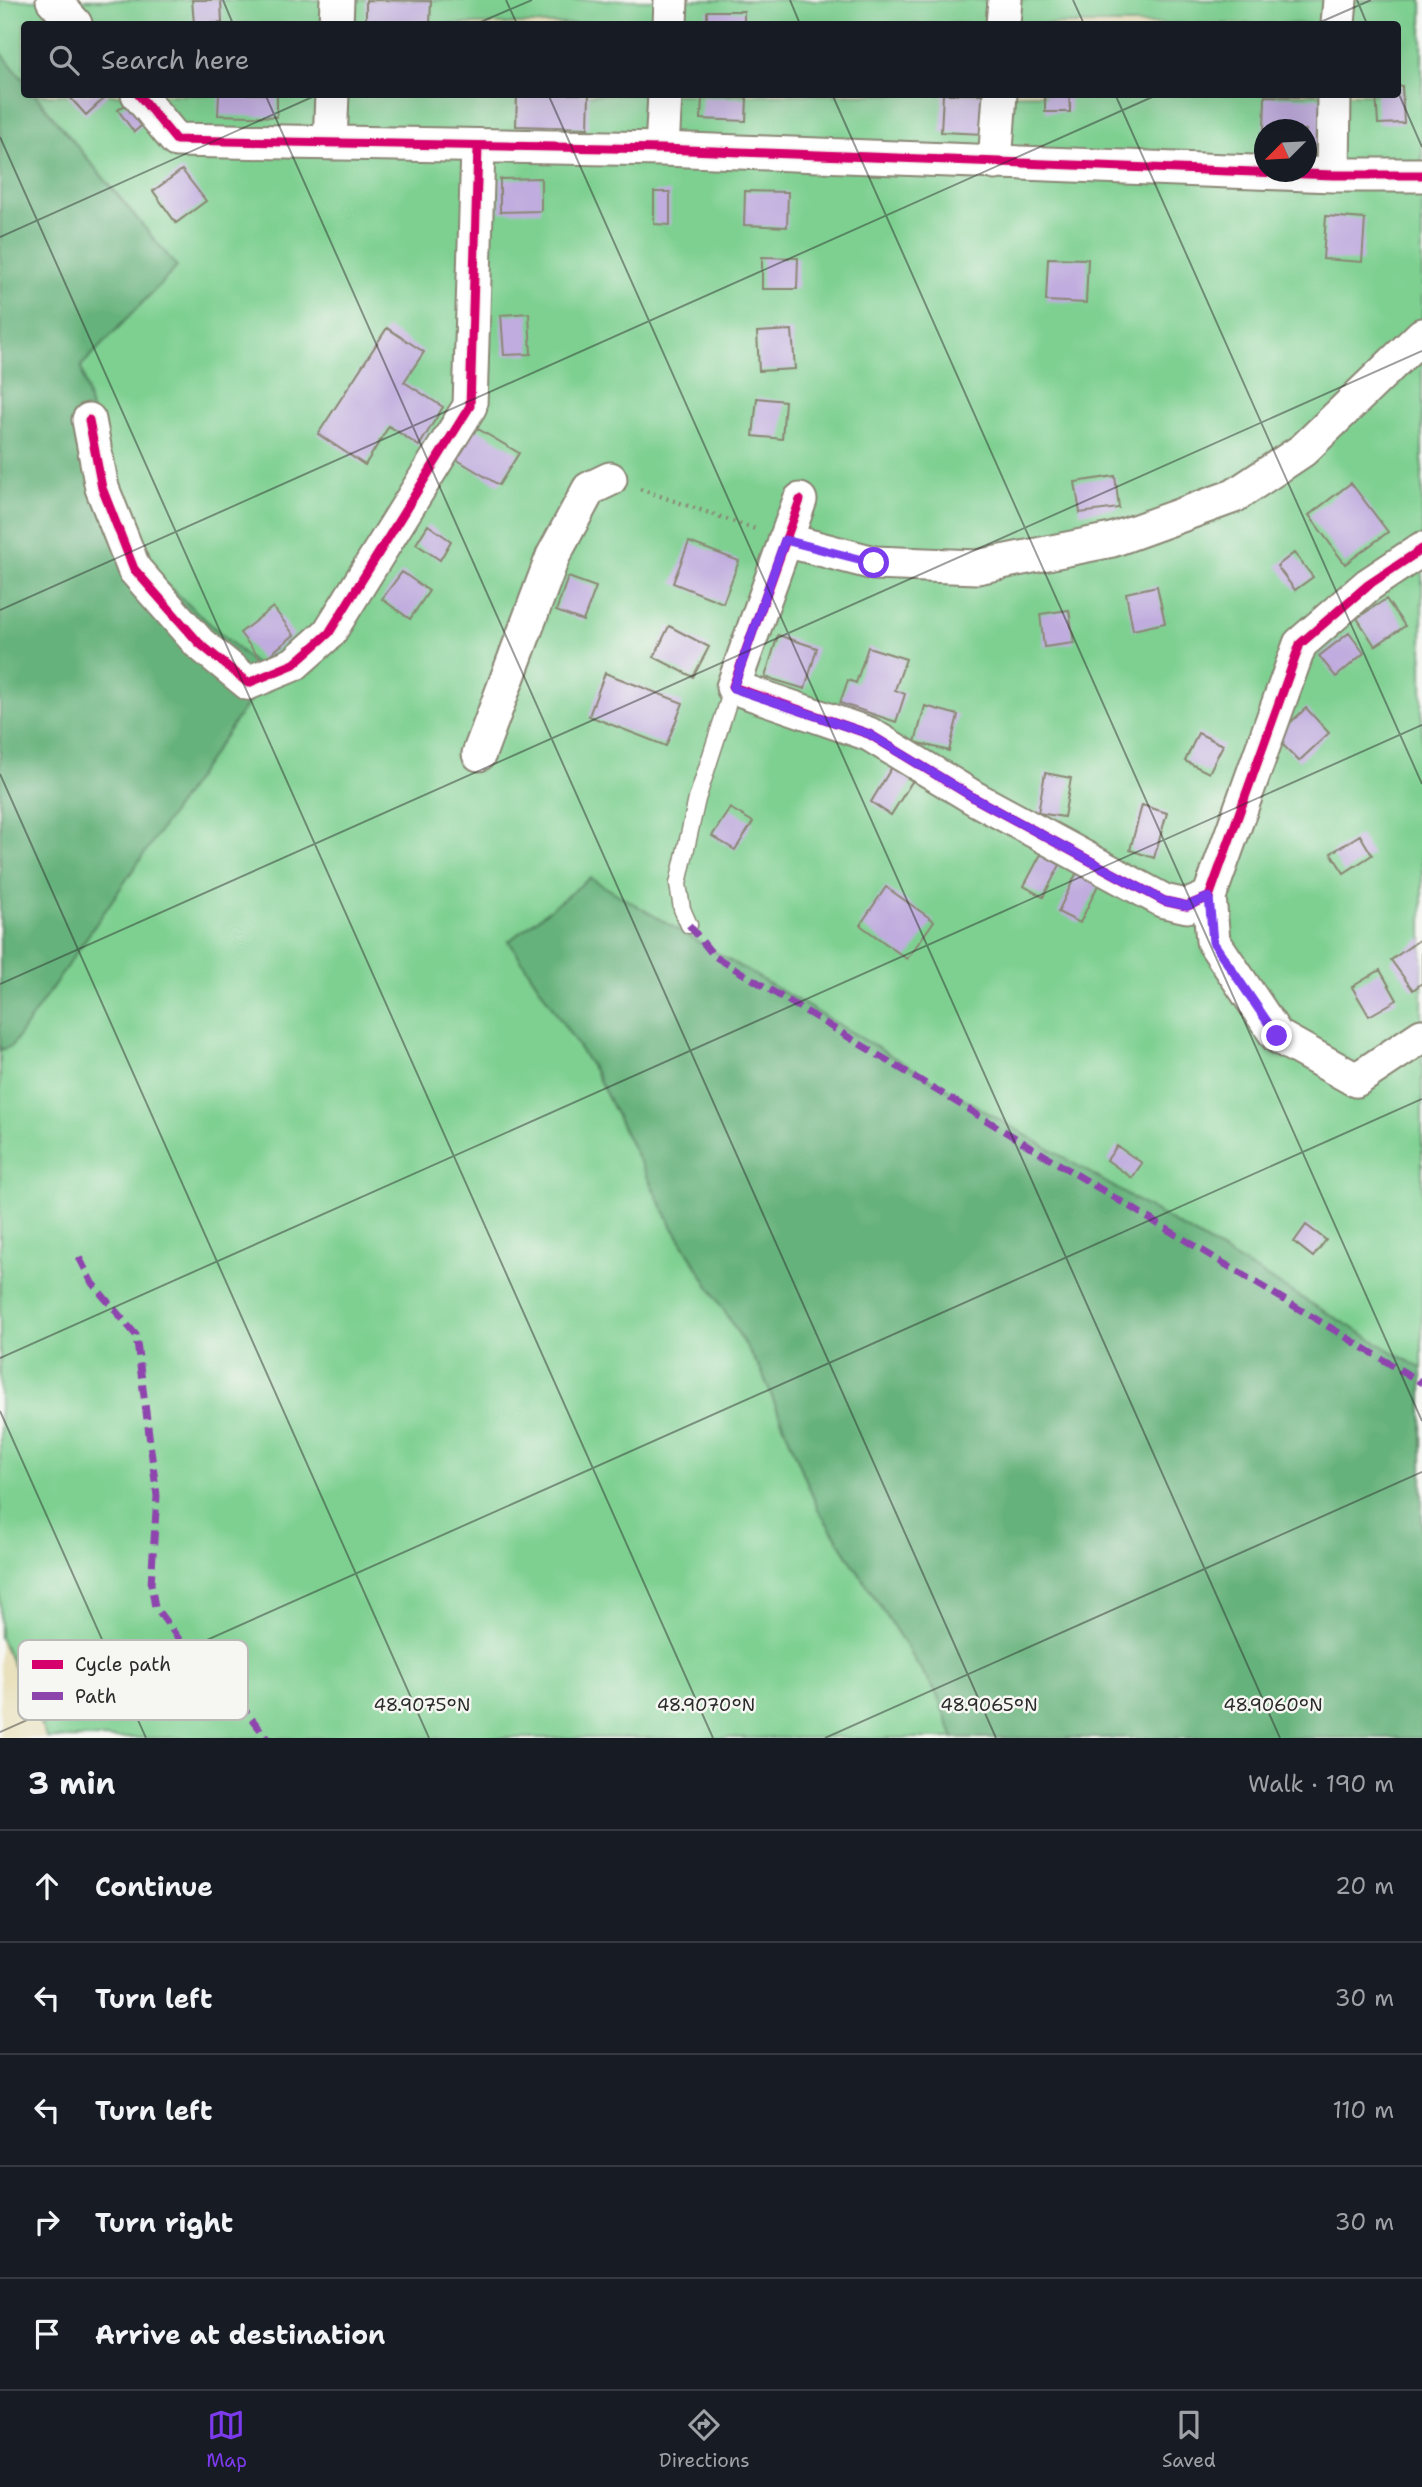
<!DOCTYPE html>
<html lang="en">
<head>
<meta charset="utf-8">
<style>
	:root { --surface:#171b24; --page:#242831; --text:#f1f3f6; --muted:#9ea1a6; --line:#363941; --accent:#7c3aed }
	body { margin:0; font-family:"Shantell Sans",sans-serif; background:var(--page); color:var(--text) }
	.compass { position:absolute; left:1254px; top:119px; width:63px; height:63px; border-radius:50%; background:var(--surface); box-shadow:0 7px 28px #0002; rotate:246deg }
	.stop { position:absolute; width:21px; height:21px; margin:-16px; border:5px solid #7c3aed; border-radius:50%; background:#fff }
	.stop.end { background:#7c3aed; border-color:#fff; box-shadow:0 2px 7px #0008 }
	.list { margin:0; padding:0; list-style:none }
	h2 { display:flex; justify-content:space-between; align-items:center; height:91px; margin:0; padding:0 28px; font-size:30px }
	h2 small { font-size:23px; font-weight:400; color:var(--muted) }
	.list li { display:grid; grid-template-columns:46px 1fr auto; gap:21px; align-items:center; box-sizing:border-box; height:112px; padding:0 28px; border-top:2px solid var(--line) }
	.list b { display:block; font-size:26px; white-space:nowrap }
	.list em { font-size:23px; font-style:normal; color:var(--muted) }
	.icon { flex:none; width:38px; height:38px; fill:none; stroke:currentColor; stroke-width:2; stroke-linecap:round; stroke-linejoin:round }
	.map { position:relative; flex:none; width:1422px; height:1738px; overflow:hidden }
	.search { position:absolute; background:var(--surface); box-shadow:0 7px 28px #0002; left:21px; right:21px; top:21px; height:77px; display:flex; align-items:center; gap:18px; box-sizing:border-box; padding:0 24px; border-radius:7px; color:var(--muted); font-size:26px }
	.sheet { height:651px; background:var(--surface) }
	nav { display:flex; justify-content:space-around; align-items:center; box-sizing:border-box; height:98px; border-top:2px solid var(--line); background:var(--surface); font-size:19px; color:var(--muted) }
	nav a { display:grid; justify-items:center; gap:4px }
	nav .on { color:var(--accent) }
	.map>svg:first-child { display:block }
	.green { fill:#7ed091; stroke:#547e5e; stroke-width:2; fill-rule:evenodd }
	.forest { fill:#66b27b; stroke:#486e53; stroke-width:2 }
	.building { fill:#c0acde }
	.lines { fill:none; stroke-linecap:round; stroke-linejoin:round }
	.lane-casing { stroke:#8a8674; stroke-width:19 }
	.street-casing { stroke:#8a8674; stroke-width:37 }
	.path { stroke:#8a8674; stroke-width:4.5; stroke-dasharray:2 5; stroke-linecap:butt }
	.lane { stroke:#fff; stroke-width:16 }
	.street { stroke:#fff; stroke-width:33 }
	.quiet { stroke:#8e44ad; stroke-width:7; stroke-dasharray:14 7; stroke-linecap:butt }
	.cycleway-casing { stroke:#f6f6f2; stroke-width:13 }
	.cycleway { stroke:#d6006c; stroke-width:9 }
	.route { stroke:#7c3aed; stroke-width:9 }
	.ticks { fill:none; stroke:#2b2b2b; stroke-width:2; stroke-opacity:0.45 }
	.key { fill:#f6f6f2; stroke:#b9b9b6; stroke-width:2 }
	.key-label { font-size:19px; fill:#2b2b2b }
	.ticks-label { font-size:18px; text-anchor:middle; fill:#2b2b2b; stroke:#f6f6f2; stroke-width:5; stroke-linejoin:round; paint-order:stroke }
</style>
</head>
<body>
<div class="map">
<svg width="1422" height="1738" viewBox="0 0 1422 1738">
	<rect width="100%" height="100%" fill="#f6f6f2"/>
	<filter id="ink" filterUnits="userSpaceOnUse"><feTurbulence type="fractalNoise" baseFrequency=".0143" numOctaves="2"/><feDisplacementMap in="SourceGraphic" scale="14" xChannelSelector="R" yChannelSelector="G"/><feConvolveMatrix kernelMatrix="1 2 1 2 8 2 1 2 1" color-interpolation-filters="sRGB"/></filter>
	<filter id="wash" filterUnits="userSpaceOnUse"><feTurbulence type="fractalNoise" baseFrequency=".00686" numOctaves="4" result="noise"/><feDisplacementMap in="SourceGraphic" scale="28" xChannelSelector="R" yChannelSelector="G"/><feGaussianBlur stdDeviation="1.57" result="paint"/><feColorMatrix in="noise" values="0 0 0 0 0 0 0 0 0 0 0 0 0 0 0 0 0 1.4 0 .05"/><feComposite in="paint" operator="in"/></filter>
	<g filter="url(#wash)">
		<rect width="100%" height="100%" fill="#e9e1bd"/>
		<path class="green" d="M0,0H1422V1369L591,879L509,941L595,1072L672,1226L762,1372L818,1509L936,1693L954,1738H47L0,1637V1050L12,1046L121,544L81,366L177,267L35,95L1398,94V24H24V81L0,51ZM1264,130H1306V172H1264Z"/>
		<path class="forest" d="M0,51L24,81V94L35,95L177,267L81,366L121,544L267,675L12,1046L0,1050Z
			M590,878L1422,1369V1738H954L936,1693L818,1509L762,1372L672,1226L595,1072L509,941Z"/>
		<g id="blocks">
			<path class="building" d="M192,0H221L222,23L194,24Z
				M366,0L431,1L430,24H366Z
				M707,11H744V24H707Z
				M1398,86H1402L1404,123L1378,124L1376,94H1398Z
				M67,94H109L86,115Z
				M219,94H277V117L218,115Z
				M517,94H589L588,128L516,126Z
				M943,94H986L984,134L941,132Z
				M1045,94H1070V112H1045Z
				M1265,96L1323,98L1321,154H1306V130H1264Z
				M702,97L747,98L746,121L701,119Z
				M132,100L147,121L134,132L118,110Z
				M182,170L206,201L176,223L153,191Z
				M541,178V211L500,212V179Z
				M745,191L788,192L787,227L744,225Z
				M654,192H670V225L654,224Z
				M1326,216L1365,219L1362,262L1323,259Z
				M762,257L798,258L797,289H762Z
				M1048,258L1088,259L1086,303L1046,301Z
				M529,313L531,354L504,355L501,315Z
				M387,328L424,352L404,382L443,407L419,446L389,426L365,465L318,434Z
				M792,330L795,369L759,371L757,332Z
				M757,398L785,401L782,439L753,436Z
				M473,426L519,453L499,485L454,458Z
				M1115,476L1119,508L1080,513L1075,482Z
				M1351,483L1388,532L1345,564L1309,515Z
				M428,525L451,541L440,560L416,544Z
				M689,542L739,561L723,603L673,583Z
				M1294,553L1313,577L1295,590L1277,566Z
				M402,572L429,591L410,619L382,599Z
				M568,577L596,587L583,621L556,611Z
				M1157,586L1165,623L1133,630L1126,593Z
				M1386,599L1405,626L1375,646L1357,618Z
				M273,607L294,635L262,661L240,633Z
				M1069,610L1074,643L1044,647L1040,614Z
				M669,626L709,647L693,677L654,657Z
				M1349,633L1364,653L1336,677L1319,656Z
				M778,635L817,648L805,689L765,677Z
				M868,647L906,659L895,690L905,694L896,722L840,703L848,680L856,683Z
				M605,673L683,703L666,746L589,716Z
				M925,706L958,715L949,751L915,742Z
				M1306,708L1329,733L1299,761L1275,737Z
				M1198,733L1223,745L1209,773L1185,761Z
				M892,767L913,780L891,815L871,802Z
				M1045,773L1071,778L1064,817L1038,813Z
				M1142,805L1167,813L1154,858L1130,850Z
				M730,808L753,822L735,850L712,836Z
				M1360,835L1372,855L1344,873L1331,853Z
				M1041,854L1060,865L1043,897L1024,886Z
				M1077,872L1099,883L1080,923L1058,912Z
				M886,887L934,921L907,959L860,925Z
				M1422,938V983L1413,990L1391,960Z
				M1380,970L1397,1000L1369,1016L1352,987Z
				M1117,1146L1142,1163L1132,1178L1107,1160Z
				M1306,1225L1326,1240L1313,1257L1294,1242Z"/>
		</g>
	</g>
	<g filter="url(#ink)">
		<use href="#blocks" fill-opacity="0" stroke="#8a8674" stroke-width="2"/>
		<g class="lines">
			<g class="lane-casing">
				<path id="lane" d="M689,925L682,909L678,884L697,799L733,687"/>
			</g>
			<g class="street-casing">
				<path id="street" d="M53,0L75,24
					M336,24L337,0
					M670,24L671,0
					M1003,24L1005,0
					M1338,24L1340,0
					M138,94L176,140L662,149L1333,175H1422
					M330,143L332,94
					M662,149L665,94
					M995,163L1000,94
					M1333,175L1334,94
					M89,420L102,488L134,569L199,643L248,683L294,664L329,633L470,406L478,148
					M800,500L733,687L869,734L976,799L1164,901L1187,906L1209,897L1300,644L1368,585L1422,549
					M785,540L874,563L977,567L1112,540L1234,496L1303,450L1422,335
					M479,754L553,556L589,489L610,479
					M1209,897L1213,941L1277,1036L1356,1080L1422,1036"/>
			</g>
			<path class="path" d="M640,489L758,530"/>
			<use href="#lane" class="lane"/>
			<use href="#street" class="street"/>
			<path class="quiet" d="M689,925L714,956L1422,1383
				M79,1257L92,1283L136,1335L157,1496L151,1584L155,1607L190,1654L217,1662L235,1698L267,1738"/>
			<g class="cycleway-casing">
				<path id="cycleway" d="M138,94L176,140L662,149L1333,175H1422
					M89,420L102,488L134,569L199,643L248,683L294,664L329,633L470,406L478,148
					M800,500L733,687L869,734L976,799L1164,901L1187,906L1209,897L1300,644L1368,585L1422,549"/>
			</g>
			<use href="#cycleway" class="cycleway"/>
		</g>
	</g>
	<g class="lines" filter="url(#ink)">
		<path class="route" d="M874,563L785,540L733,688L869,734L976,799L1164,901L1187,906L1209,897L1213,942L1277,1036"/>
	</g>
	<path class="ticks" d="M223,0L233,24M506,0L517,24M790,0L800,24M1073,0L1084,24M1357,0L1367,24M476,24L532,0M1316,24L1371,0M1398,92L1422,147M265,94L996,1738M548,94L1280,1738M832,94L1422,1421M1115,94L1422,784M0,137L713,1738M0,237L319,94M0,610L1159,94M0,774L429,1738M0,984L1422,351M0,1358L1422,725M0,1411L146,1738M0,1732L1422,1099M825,1738L1422,1472"/>
	<rect x="18" y="1640" width="230" height="80" rx="10" class="key"/>
	<rect x="32" y="1660" width="31" height="9" fill="#d6006c"/>
	<rect x="32" y="1692" width="31" height="8" fill="#8e44ad"/>
	<g class="key-label">
		<text x="75" y="1671">Cycle path</text>
		<text x="75" y="1703">Path</text>
	</g>
	<g class="ticks-label">
		<text x="422" y="1711">48.9075°N</text>
		<text x="706" y="1711">48.9070°N</text>
		<text x="989" y="1711">48.9065°N</text>
		<text x="1273" y="1711">48.9060°N</text>
	</g>
</svg>
<svg class="compass" viewBox="-18 -18 36 36"><path d="M0-13l5 13h-10z" fill="#e53935"/><path d="M0 13l5-13h-10z" fill="#9ea1a6"/></svg>
<div class="stop" style="left:874px;top:563px"></div>
<div class="stop end" style="left:1277px;top:1036px"></div>
<div class="search"><svg class="icon" aria-label="search" viewBox="0 0 24 24"><circle cx="10" cy="10" r="6"/><path d="M15 15l6 6"/></svg>Search here</div>
</div>
<section class="sheet">
<h2>3 min<small>Walk · 190 m</small></h2>
<ul class="list">
<li><svg class="icon" aria-label="ahead" viewBox="0 0 24 24"><path d="M12 20V5M6 11l6-6 6 6"/></svg><div><b>Continue</b></div><em>20 m</em></li>
<li><svg class="icon" aria-label="left" viewBox="0 0 24 24"><path d="M17 20v-9H6M10 6l-5 5 5 5"/></svg><div><b>Turn left</b></div><em>30 m</em></li>
<li><svg class="icon" aria-label="left" viewBox="0 0 24 24"><path d="M17 20v-9H6M10 6l-5 5 5 5"/></svg><div><b>Turn left</b></div><em>110 m</em></li>
<li><svg class="icon" aria-label="right" viewBox="0 0 24 24"><path d="M7 20v-9h11M14 6l5 5-5 5"/></svg><div><b>Turn right</b></div><em>30 m</em></li>
<li><svg class="icon" aria-label="arrive" viewBox="0 0 24 24"><path d="M6 21V4h12l-3 4 3 4H6"/></svg><div><b>Arrive at destination</b></div></li>
</ul>
</section>
<nav>
<a class="on"><svg class="icon" aria-label="map" viewBox="0 0 24 24"><path d="M3 6l6-2 6 2 6-2v14l-6 2-6-2-6 2zM9 4v14M15 6v14"/></svg>Map</a>
<a><svg class="icon" aria-label="directions" viewBox="0 0 24 24"><path d="M12 3l9 9-9 9-9-9zM9 14v-3h6M13 9l2 2-2 2"/></svg>Directions</a>
<a><svg class="icon" aria-label="saved" viewBox="0 0 24 24"><path d="M7 4h10v16l-5-4-5 4z"/></svg>Saved</a>
</nav>
</body>
</html>
